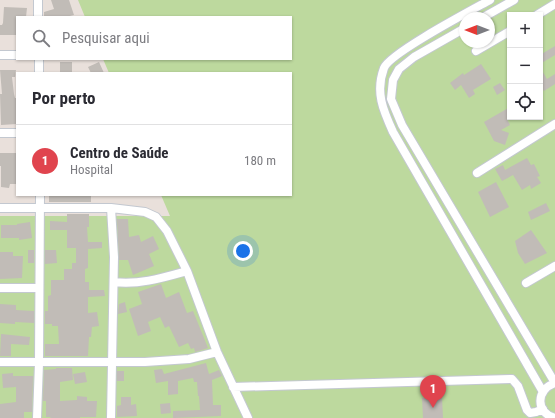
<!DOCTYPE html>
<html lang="pt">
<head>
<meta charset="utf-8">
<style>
	:root { --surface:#fff; --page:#f7f7f7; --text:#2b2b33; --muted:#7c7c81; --line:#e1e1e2; --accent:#0f766e }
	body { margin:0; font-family:"Roboto Condensed",sans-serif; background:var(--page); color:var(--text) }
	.controls { position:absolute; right:12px; top:12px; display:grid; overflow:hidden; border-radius:0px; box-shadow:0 1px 3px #0004 }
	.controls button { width:36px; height:36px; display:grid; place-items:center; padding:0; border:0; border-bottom:1px solid var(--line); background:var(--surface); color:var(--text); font:20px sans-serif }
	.compass { position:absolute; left:459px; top:12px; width:36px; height:36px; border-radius:50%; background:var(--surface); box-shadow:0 1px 3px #0004; rotate:270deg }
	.you { position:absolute; left:243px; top:251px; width:14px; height:14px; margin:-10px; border:3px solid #fff; border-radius:50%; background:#1a73e8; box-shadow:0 0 0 6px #1a73e833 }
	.badge { display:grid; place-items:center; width:26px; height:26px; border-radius:50%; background:var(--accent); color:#fff; font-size:13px; font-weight:700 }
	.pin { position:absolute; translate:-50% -33px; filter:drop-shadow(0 1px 2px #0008) }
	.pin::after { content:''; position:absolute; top:21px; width:14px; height:12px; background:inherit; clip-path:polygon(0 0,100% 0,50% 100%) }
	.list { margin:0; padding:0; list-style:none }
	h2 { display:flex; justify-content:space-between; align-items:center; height:52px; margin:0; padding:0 16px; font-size:17px }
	h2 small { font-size:13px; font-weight:400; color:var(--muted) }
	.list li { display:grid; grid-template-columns:26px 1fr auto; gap:12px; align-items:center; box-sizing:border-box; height:72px; padding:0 16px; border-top:1px solid var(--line) }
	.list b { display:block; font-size:15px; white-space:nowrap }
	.list p { margin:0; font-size:13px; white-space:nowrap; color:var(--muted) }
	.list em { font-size:13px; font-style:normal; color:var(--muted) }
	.icon { flex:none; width:22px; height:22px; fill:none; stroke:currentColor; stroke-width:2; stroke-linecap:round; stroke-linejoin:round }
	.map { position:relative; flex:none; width:555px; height:418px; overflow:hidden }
	.search { position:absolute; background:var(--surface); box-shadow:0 1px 3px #0004; left:16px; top:16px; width:276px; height:44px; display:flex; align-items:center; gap:10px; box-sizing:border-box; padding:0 14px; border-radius:0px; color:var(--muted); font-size:15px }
	.panel { position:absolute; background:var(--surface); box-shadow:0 1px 3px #0004; left:16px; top:72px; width:276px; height:124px; border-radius:0px }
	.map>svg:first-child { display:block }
	.green { fill:#bdd99e; fill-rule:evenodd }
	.building { fill:#c1bcb7 }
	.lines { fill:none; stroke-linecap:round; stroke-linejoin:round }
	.minor-casing { stroke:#c3c8d0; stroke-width:10 }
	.minor { stroke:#fff; stroke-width:8 }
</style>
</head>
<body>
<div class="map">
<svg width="555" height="418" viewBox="0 0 555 418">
	<rect width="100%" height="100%" fill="#e9e0db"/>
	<path class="green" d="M78,0H555V418H0V216H170L161,195H291V73H109L103,59H291V17H85ZM510,15H540V117H510ZM465,18H489V42H465Z"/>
	<path class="building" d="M51,0H69L74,15L65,17H44V12L54,9Z
		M4,7L27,8L26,17H17L16,35H0V25H2L3,23Z
		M555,46V55L540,64V55Z
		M60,62H72V73H60Z
		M99,62L104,73H91L88,67Z
		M481,64L491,79L473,90L475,94L469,98L461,85L455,90L450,83L463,73L464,75Z
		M540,67L547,79L555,74V84L544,91L540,85Z
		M0,70H16L15,77H12L14,94L15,98H17V124L1,125L0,94H2Z
		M500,83L505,90L497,95L493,87Z
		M510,107V118L507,119L510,125L501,130L509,133L505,145L494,141L484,122Z
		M0,153H17V184H10L9,188L1,187V166H0Z
		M527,158L531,165L534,164L540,176L537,177L541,183L531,189L530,185L522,190L513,175L502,181L495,169L503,165L505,170Z
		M496,182L509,207L490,217L478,192Z
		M49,195H91V202H49Z
		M546,203L550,211L531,220L528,212Z
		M67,214H89V227H87L88,242H102V248L88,249V268L85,269V282H89V290H104L105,296L88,297V313L97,312L99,326L92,327L91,337H89L88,356H45V344H59L58,326H52V324H45V311H48V296L51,295V280H64V269H72V263H76V248H67V230H50V221L67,222Z
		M117,219H128L129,237L139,235L141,242L153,236L159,249L149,254L154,266L133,275L128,260H119Z
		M30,222L32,238L19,240V238H1V225H17V224Z
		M531,230L547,253L525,264L518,253L515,241Z
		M28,250H34V263H28Z
		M45,250H56L57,263L45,264Z
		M0,252H13V256H23L22,278L0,279Z
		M161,284L166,298L179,292L187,313L193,311L208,348L195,352L194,348L191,349L188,343L179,347L169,326L165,328L160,317L148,322L151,331L138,336L129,309L142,304L138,292Z
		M125,302L127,312L118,314L119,304Z
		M0,304L16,305V310L34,311V323L15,322V324L0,323Z
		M1,334L30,337L29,345L11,344V356H0Z
		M206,363L209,374L219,370L222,376L212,380L213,405H221V416L173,418V411L200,410L199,396H198L197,382H194L193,378L178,381V394L168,395V381L156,383L154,370L162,369L164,374Z
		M56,368H72L73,380L60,382V401L77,400V396L87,397V401H97L96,417H80V418H50L51,417H46V401H43L44,370L56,369Z
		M117,371H124V381H117Z
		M85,372L87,382L75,384L73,374Z
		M13,373V376H33L32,412H24V418H0V404L16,402V387L3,388L2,374Z
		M121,397H131V405L136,404L137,416L117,417V406L121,405Z
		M442,397L443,418H423L422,398Z
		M170,403L171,413L161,414L160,404Z"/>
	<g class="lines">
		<g class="minor-casing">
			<path id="minor" d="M38,0V17
				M490,0C472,10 390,53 384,68C375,92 383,110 393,132L543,392
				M537,15L555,4
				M482,18L514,0
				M465,28L414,57L399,69L393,80L391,99L402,125L555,383
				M476,51L510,31
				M0,55H17
				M39,59V73
				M0,133H17
				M477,173L555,124
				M0,208H111L145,212L156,217L167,231L187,271L217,352L248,418
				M111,208L114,257L111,418
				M114,282C139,285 162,278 187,271
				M526,283L555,266
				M0,288H39
				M0,362H145L189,359L217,352
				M555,383C536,389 535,413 555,418
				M233,387L512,379L518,386L527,410L530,413L536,412L543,409
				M37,418L39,363L40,195"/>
		</g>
		<use href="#minor" class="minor"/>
	</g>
</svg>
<div class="controls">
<button>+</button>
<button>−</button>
<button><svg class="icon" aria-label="locate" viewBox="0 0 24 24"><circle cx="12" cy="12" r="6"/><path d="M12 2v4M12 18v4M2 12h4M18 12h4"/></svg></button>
</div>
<svg class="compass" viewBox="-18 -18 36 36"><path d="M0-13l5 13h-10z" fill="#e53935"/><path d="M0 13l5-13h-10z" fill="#7c7c81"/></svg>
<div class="you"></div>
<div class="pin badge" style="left:433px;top:408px;background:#e0444e">1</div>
<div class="search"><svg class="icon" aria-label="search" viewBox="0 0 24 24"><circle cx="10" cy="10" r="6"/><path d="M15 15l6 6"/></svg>Pesquisar aqui</div>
<section class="panel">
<h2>Por perto<small></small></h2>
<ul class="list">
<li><span class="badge" style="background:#e0444e">1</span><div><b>Centro de Saúde</b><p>Hospital</p></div><em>180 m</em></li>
</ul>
</section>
</div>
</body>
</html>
